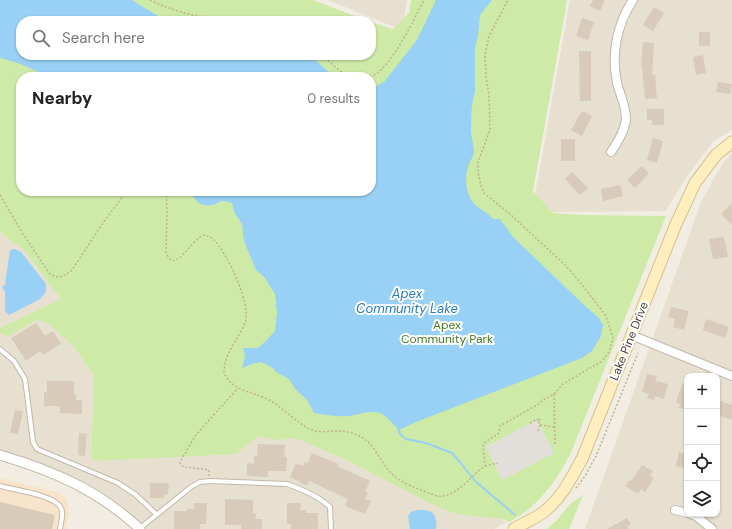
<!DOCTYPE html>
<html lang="en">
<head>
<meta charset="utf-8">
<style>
	:root { --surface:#fff; --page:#f6f6f6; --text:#222; --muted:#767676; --line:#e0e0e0 }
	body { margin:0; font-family:"DM Sans",sans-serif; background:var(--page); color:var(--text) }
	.controls { position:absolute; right:12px; bottom:12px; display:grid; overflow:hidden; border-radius:8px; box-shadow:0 1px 3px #0004 }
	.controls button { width:36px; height:36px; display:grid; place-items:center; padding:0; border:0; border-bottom:1px solid var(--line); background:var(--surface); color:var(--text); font:20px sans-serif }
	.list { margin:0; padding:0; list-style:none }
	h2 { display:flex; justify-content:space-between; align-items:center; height:52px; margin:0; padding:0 16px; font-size:17px }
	h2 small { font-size:13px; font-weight:400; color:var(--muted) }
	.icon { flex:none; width:22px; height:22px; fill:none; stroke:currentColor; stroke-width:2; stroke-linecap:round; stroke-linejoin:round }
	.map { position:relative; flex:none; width:732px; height:529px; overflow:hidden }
	.search { position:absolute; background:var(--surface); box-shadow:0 1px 3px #0004; left:16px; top:16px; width:360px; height:44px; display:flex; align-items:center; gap:10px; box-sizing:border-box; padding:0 14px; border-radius:16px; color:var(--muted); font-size:15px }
	.panel { position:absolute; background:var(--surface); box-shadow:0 1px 3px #0004; left:16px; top:72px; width:360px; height:124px; border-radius:16px }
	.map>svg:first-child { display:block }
	.residential { fill:#e7dfd0; fill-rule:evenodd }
	.commercial { fill:#f7e4ca }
	.green { fill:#cdeaa7; fill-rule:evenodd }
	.parking { fill:#e2dfdb }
	.water { fill:#99d0f5 }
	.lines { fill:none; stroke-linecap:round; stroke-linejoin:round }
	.stream { stroke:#99d0f5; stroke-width:2 }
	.building { fill:#d8cbba }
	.service-casing { stroke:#c1b8a7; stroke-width:6 }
	.minor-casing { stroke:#c1b8a7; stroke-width:10 }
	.tertiary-casing { stroke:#c1b8a7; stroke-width:11 }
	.secondary-casing { stroke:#d5c28e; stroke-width:13 }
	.path { stroke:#c1b194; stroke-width:1.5; stroke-dasharray:2 2; stroke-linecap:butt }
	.service { stroke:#fff; stroke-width:4 }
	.minor { stroke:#fff; stroke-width:8 }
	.tertiary { stroke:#fff; stroke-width:9 }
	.secondary { stroke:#ffefbf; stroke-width:11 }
	.labels { text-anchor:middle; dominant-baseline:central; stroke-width:4; stroke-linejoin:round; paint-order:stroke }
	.park-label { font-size:12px; fill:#447922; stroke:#fff }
	.street-label { font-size:12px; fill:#443d32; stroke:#fff }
	.water-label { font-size:13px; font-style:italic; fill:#257bb6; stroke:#fff }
</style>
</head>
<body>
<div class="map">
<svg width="732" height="529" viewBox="0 0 732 529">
	<rect width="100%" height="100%" fill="#f2ede2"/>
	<path class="residential" d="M328,0H407L402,30Z
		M570,0H732V130L714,141L687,176L666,211L532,212Z
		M732,153V529H585L701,202L722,164ZM687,376H717V514H687Z
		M0,232L24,250L61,299L0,328Z
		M37,320L49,324L73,346L94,376L91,461L262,423L433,488L506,522L494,529H140L89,490L0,456V334L8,335Z"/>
	<path class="commercial" d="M0,478L60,493L67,500L70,512L66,529H0Z"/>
	<path class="green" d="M0,0H313L368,21H21V55H371V22L393,29L409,13L411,0H567L533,191L553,213L582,215L666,216L570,455C555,483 538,507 509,522L502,519L457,514L436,506L343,458L295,438L276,440L258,436L236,454L91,461L94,376L73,346L49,324L37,320L8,336L0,334V328L61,299L24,250L0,232ZM21,77H371V191H21Z
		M583,495L569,529H547L557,520L570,504Z"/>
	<path class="parking" d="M537,420L554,453L502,480L486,447Z"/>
	<path class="water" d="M0,0H132L158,16L171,21H21V55H310L334,77H49L21,64L0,58Z
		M436,0H492L480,15L478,36L475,48V92C471,103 471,119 471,132C472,139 474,147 474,154C473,157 471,159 470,162C465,172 465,185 469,195C475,210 485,209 493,219H500L513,237L584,305L599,318L603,325L601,336L592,351L582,358L416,422L399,430C393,424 387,416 380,413C370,410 358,415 349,416C337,417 326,415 314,413L308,401L295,389L289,379L276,372L273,368L261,362L252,364L242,368L245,357L243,348H258L266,341L275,331L277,313L275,294L265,278L256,270L244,241L242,224L234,212L232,203C229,202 225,201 222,201C219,201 216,204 213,205C202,207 194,202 191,191H371V89L384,82L417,40Z
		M15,249L21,252L46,284V292L40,299L9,315L5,311V292L2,287L5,285L10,250Z
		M417,510C431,509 438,513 436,529H410L408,516L411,512Z"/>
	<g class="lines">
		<path class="stream" d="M398,429L400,434L406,439L426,443L452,453L459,461L475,481L515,515"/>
	</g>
	<path class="building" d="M593,0H605L600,11L590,6Z
		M654,7L664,13L653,31L643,25Z
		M582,18L594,22L588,40L576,36Z
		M699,32H710V46H699Z
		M643,42L654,43L652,75H655L657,98L645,99L642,67H641Z
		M579,51H591V101H580Z
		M703,55L706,73L696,75L693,57Z
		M718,82L732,84L730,94L716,92Z
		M647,109H664V125H652V120H647Z
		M582,111L592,116L582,136L571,130Z
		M653,138L663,141L657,163L647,160Z
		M561,139H575V161H561Z
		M642,166L649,173L635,188L627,180Z
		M572,172L588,188L580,195L565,179Z
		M620,185L623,196L603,201L601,189Z
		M732,203V225L721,214Z
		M724,237L728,257L713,259L709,239Z
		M671,307L689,311L684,330L673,327L675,319L668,317Z
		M706,319L729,327L725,338L703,330Z
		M36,323L45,336L53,331L61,344L43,355L40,351L26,361L11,338Z
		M647,374L657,376L655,381L668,384L664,399L655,396L654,400L647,398L649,394L642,392Z
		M47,381H74V394H76V400H82V414L60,413V406H44V392L47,393Z
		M682,384L687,386V410L679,408L680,404L676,403Z
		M717,400L732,405V420L717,415Z
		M15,410L23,411L18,434L10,433Z
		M79,433L87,434L85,456L78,455Z
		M258,444L285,445L284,457H287L286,471H268V477L247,476V463L254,464V456H257Z
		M679,452L687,454V469L676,466Z
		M312,453L338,464L337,466L370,481L365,492L368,493L365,499L371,501L365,514L345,506L348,499L309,481L307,486L290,477L296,464L303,466L305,462L308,463Z
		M642,465L653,471L650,476L654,478L645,492L641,489L638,494L625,486L630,480L631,481Z
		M150,483H169L168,494H164V498H150Z
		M225,499L253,500V513H256L255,519H262V529H241V525H225Z
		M0,502L55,515L52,529H0Z
		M194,503H207L206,524H200V529H174V511H187V509H194Z
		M287,503H301L300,510H306V513H318V529H291V524H287Z
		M627,518L631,524L627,526L629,529H607Z"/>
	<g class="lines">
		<g class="service-casing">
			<path id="service" d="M0,349L14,361L25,379L33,442L37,449L118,483L136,495L156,514
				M0,486C14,490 55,495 61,508C64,514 61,522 60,529
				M139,529L191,487L200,482L210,481L287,484C301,489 319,496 330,507L331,529"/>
		</g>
		<g class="minor-casing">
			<path id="minor" d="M611,152C618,142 625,131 626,119C626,106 620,95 617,83C611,54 617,24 633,0
				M631,335L732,376
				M675,510L687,513
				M691,514L696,516L712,529"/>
		</g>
		<g class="tertiary-casing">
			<path id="tertiary" d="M0,455C54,471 98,490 140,529"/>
		</g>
		<g class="secondary-casing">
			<path id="secondary" d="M514,529C523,523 539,517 546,510C562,497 572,477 582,459L676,224L695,183L716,155L732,142"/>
		</g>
		<path class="path" d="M150,0C174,12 199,17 225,21
			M322,55C331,63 340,73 352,77
			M370,77C390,71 414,19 424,0
			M166,191L167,209L166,252C175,278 192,236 205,235C208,236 211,238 213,239C227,252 252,305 245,323C238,340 224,353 224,373C232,391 251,391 267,399C282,406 297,424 312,430C319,433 329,431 336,431C343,431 351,432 357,435C375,442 378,460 391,473C403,485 422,490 437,496C456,499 471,475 485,466L483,445L484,443L499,433L500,426L537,405L543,400L554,394L563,384L602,361L609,352L613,338L606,316L580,282L565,265L537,239L511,215L484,193L481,186L478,172V162L490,130L489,96L486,76L485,55L489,36L508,0
			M0,195L23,234L49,273C58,280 64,277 72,270L105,220L127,191
			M554,394L555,445
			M530,423L537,419L538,421
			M540,425L554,427
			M538,431L540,425L538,421L541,419
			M485,466L498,463
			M209,476V470L184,467L180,464V462L195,436L238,388
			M576,488L585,476L596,456L638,353"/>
		<use href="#service" class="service"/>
		<use href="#minor" class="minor"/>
		<use href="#tertiary" class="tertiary"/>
		<use href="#secondary" class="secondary"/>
	</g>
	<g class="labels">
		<g class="park-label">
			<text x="447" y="325">Apex<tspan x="447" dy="14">Community Park</tspan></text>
		</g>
		<g class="street-label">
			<text transform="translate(629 341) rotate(-68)">Lake Pine Drive</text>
		</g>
		<g class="water-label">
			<text x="407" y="293">Apex<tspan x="407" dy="15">Community Lake</tspan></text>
		</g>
	</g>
</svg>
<div class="controls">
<button>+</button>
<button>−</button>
<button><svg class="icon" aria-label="locate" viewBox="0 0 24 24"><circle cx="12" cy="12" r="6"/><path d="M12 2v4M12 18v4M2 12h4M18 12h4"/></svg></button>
<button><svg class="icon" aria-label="layers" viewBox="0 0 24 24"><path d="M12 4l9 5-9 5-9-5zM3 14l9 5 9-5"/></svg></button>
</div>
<div class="search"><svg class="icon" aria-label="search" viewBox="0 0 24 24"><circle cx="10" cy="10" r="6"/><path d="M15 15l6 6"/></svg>Search here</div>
<section class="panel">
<h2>Nearby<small>0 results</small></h2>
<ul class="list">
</ul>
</section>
</div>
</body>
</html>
